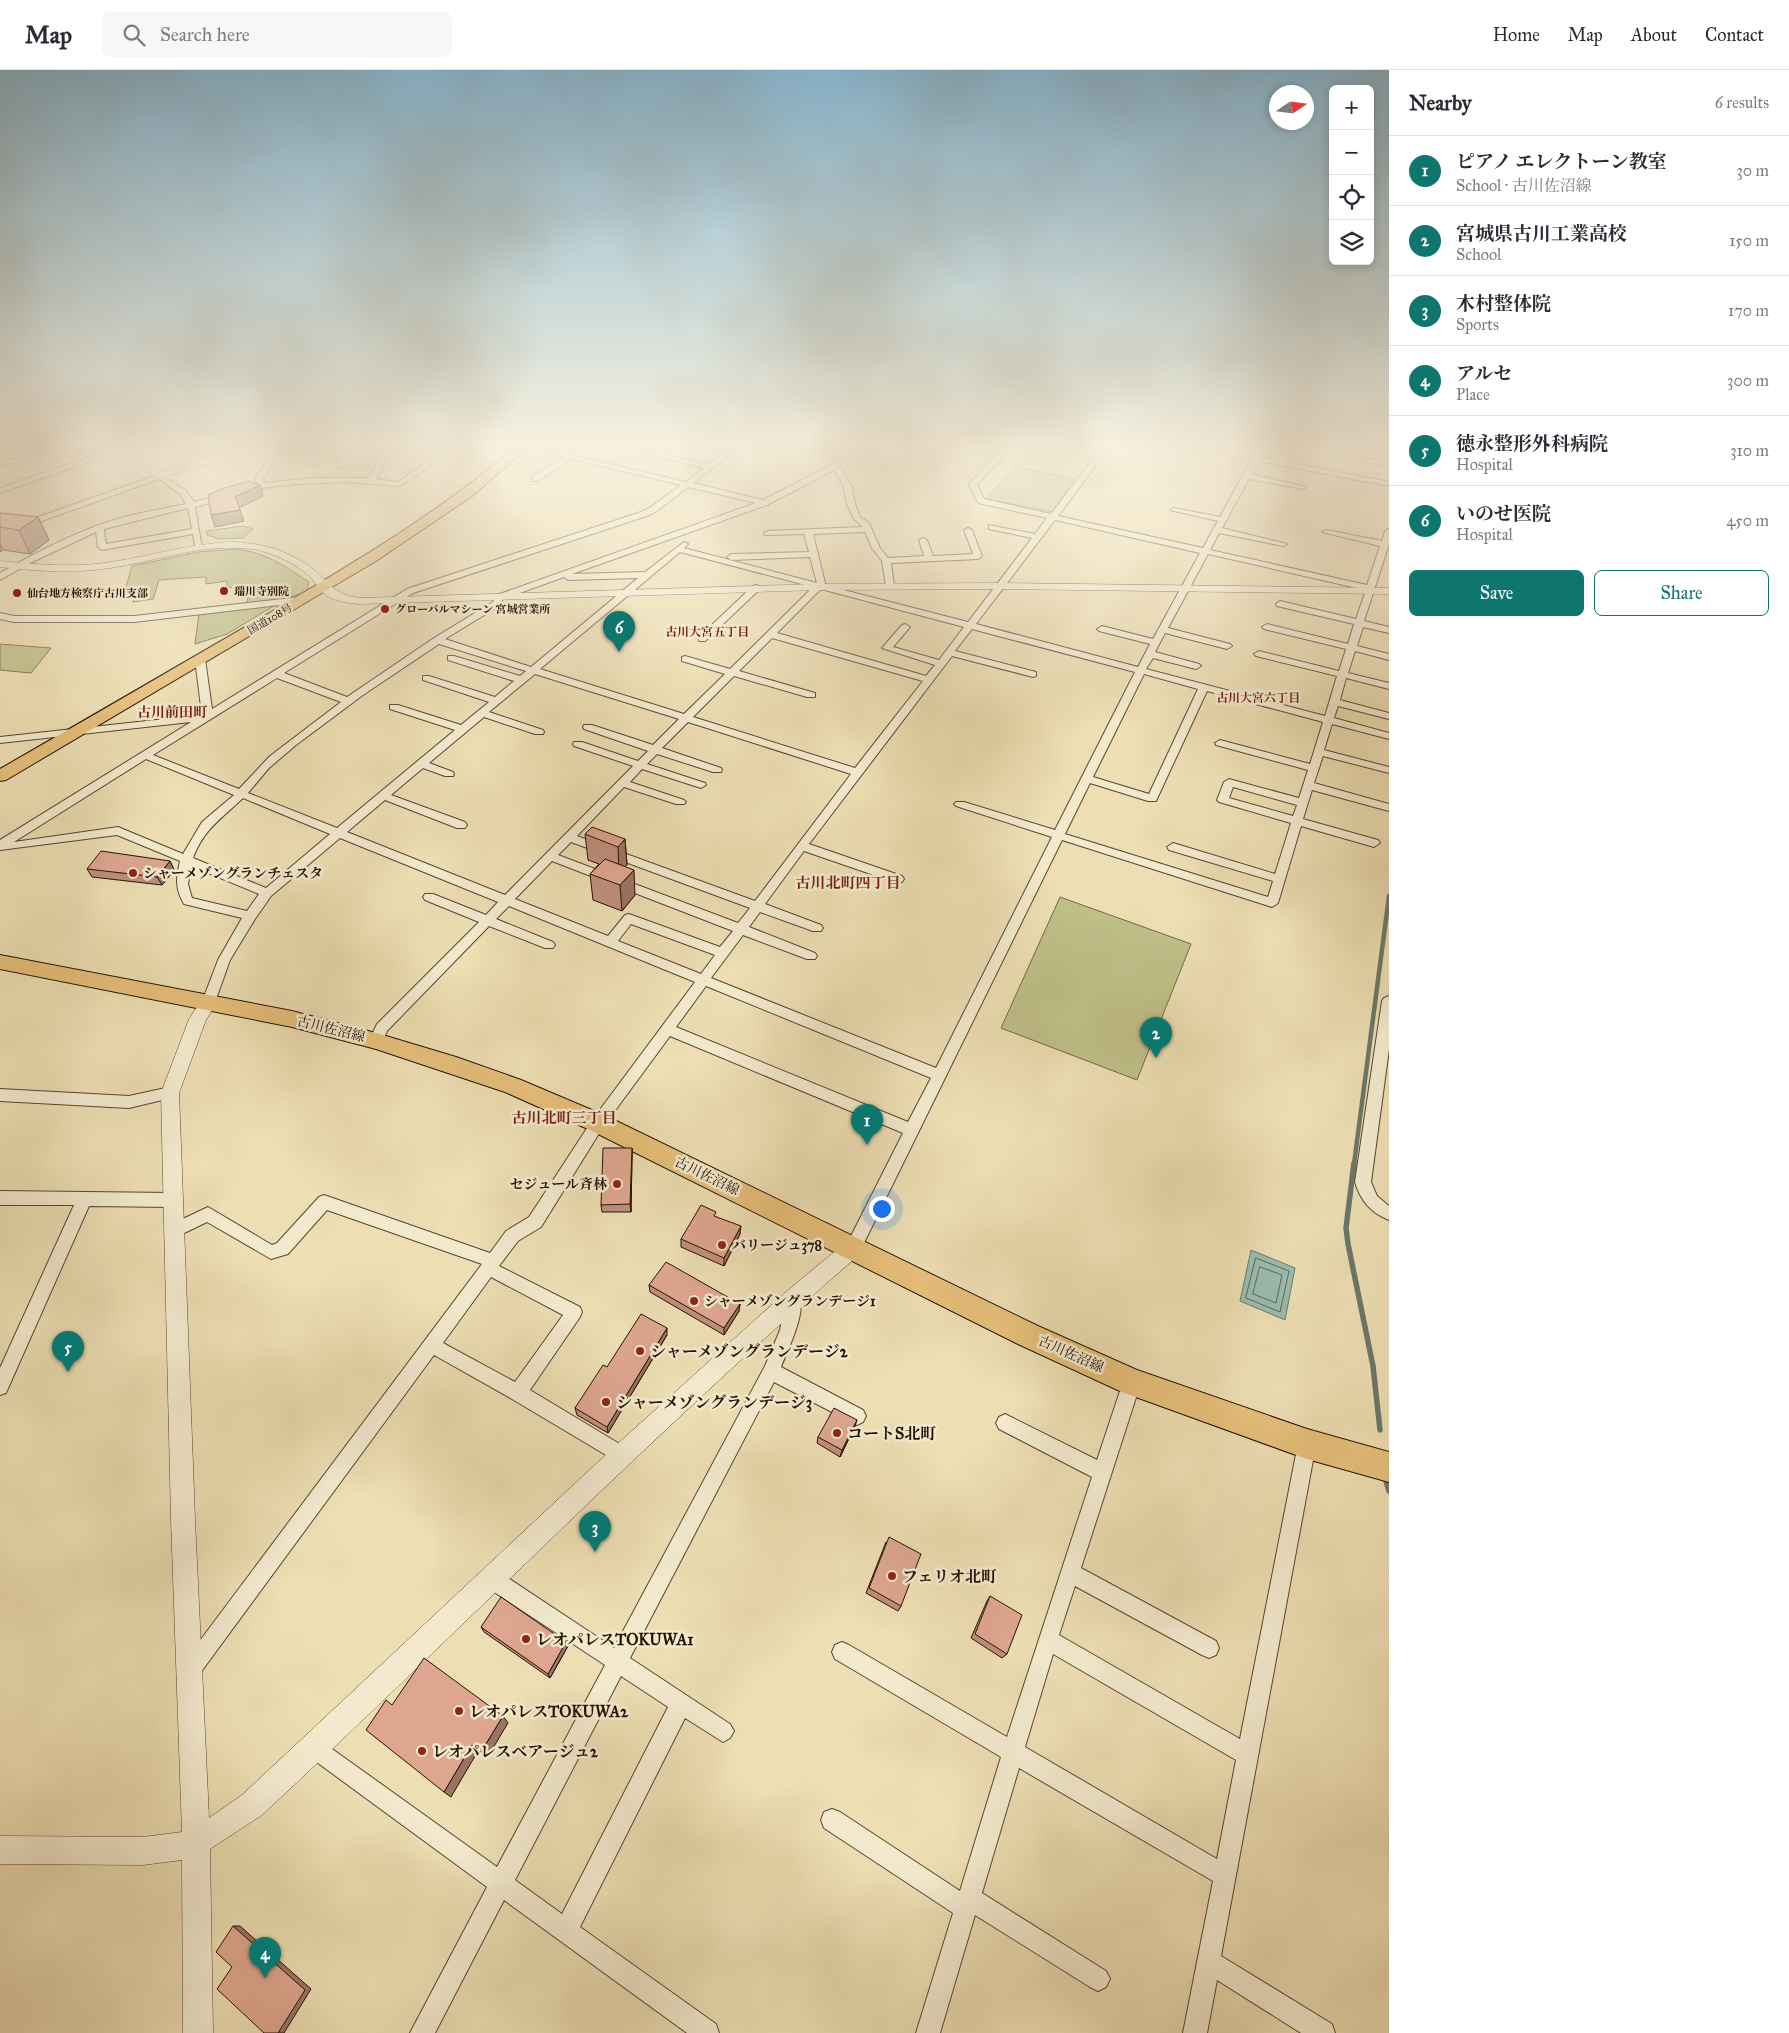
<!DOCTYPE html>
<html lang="en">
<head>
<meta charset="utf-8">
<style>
	:root { --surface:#fff; --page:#f7f7f7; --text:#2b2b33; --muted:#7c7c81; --line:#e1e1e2; --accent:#0f766e }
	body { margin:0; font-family:"IM FELL Great Primer","Noto Serif JP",serif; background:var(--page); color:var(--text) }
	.controls { position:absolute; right:15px; top:15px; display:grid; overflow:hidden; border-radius:8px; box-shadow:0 2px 8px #0003 }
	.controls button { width:45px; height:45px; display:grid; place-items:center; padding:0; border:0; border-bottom:1px solid var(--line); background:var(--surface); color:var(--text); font:25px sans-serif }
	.compass { position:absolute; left:1269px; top:15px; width:45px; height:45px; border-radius:50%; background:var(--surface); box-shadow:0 2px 8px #0003; rotate:77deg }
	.you { position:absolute; left:881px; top:1138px; width:18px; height:18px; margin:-12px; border:4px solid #fff; border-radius:50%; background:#1a73e8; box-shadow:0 0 0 8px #1a73e833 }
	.badge { display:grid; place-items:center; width:32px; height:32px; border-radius:50%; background:var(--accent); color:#fff; font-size:16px; font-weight:700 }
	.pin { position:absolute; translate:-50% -41px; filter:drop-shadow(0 1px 2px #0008) }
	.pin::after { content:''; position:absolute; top:26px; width:18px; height:15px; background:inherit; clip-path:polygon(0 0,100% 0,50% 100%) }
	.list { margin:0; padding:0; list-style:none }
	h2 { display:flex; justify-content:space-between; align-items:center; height:65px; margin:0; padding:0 20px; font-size:21px }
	h2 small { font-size:16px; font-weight:400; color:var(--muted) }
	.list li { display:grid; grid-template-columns:32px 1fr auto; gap:15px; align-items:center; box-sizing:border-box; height:70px; padding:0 20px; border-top:1px solid var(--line) }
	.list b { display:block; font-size:19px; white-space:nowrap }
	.list p { margin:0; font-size:16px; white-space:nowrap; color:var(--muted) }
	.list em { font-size:16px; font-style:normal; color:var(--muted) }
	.actions { display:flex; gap:10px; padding:15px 20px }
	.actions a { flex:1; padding:11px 0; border:1px solid var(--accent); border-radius:8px; text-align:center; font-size:18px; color:var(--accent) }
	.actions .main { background:var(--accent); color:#fff }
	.icon { flex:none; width:28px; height:28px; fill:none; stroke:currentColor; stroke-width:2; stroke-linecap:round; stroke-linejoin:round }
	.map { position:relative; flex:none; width:1389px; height:1963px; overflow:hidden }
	header { display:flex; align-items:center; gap:30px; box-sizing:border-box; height:70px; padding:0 25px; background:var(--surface); border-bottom:1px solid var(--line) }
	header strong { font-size:24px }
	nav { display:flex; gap:28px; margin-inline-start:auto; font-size:18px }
	.search { width:350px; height:45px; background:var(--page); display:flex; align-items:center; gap:12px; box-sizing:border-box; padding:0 18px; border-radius:8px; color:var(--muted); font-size:19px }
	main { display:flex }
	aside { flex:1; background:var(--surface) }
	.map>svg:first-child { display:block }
	.green { fill:#bfbf88; stroke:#726846 }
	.water { fill:#99bcaf; stroke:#6b786b }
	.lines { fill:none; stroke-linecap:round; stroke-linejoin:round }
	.shore { stroke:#5f675a; stroke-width:1 }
	.stream-far1 { stroke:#6b786b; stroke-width:4.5 }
	.stream { stroke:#6b786b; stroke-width:5.5 }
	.tertiary-tunnel { stroke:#cfbf99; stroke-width:11; stroke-dasharray:11 5; stroke-linecap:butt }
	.minor-casing { stroke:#574530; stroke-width:2 }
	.tertiary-casing { stroke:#574530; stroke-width:1 }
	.primary-casing { stroke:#251204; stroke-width:2 }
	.trunk-casing { stroke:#251204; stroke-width:2 }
	.minor { fill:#f3eace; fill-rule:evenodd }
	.tertiary { fill:#f3eace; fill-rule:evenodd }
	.primary { fill:#e6bf7a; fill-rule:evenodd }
	.trunk { fill:#e6bf7a; fill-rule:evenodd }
	.wall { fill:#bf8f7c; stroke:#251204 }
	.shaded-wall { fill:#9b7465; stroke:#251204 }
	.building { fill:#dea690; stroke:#251204 }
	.poi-dot { fill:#8f2418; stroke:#f3eace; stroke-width:2 }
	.labels { text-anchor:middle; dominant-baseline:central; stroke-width:5; stroke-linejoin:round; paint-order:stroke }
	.far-poi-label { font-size:11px; font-weight:bold; fill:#251204; stroke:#f3eace; text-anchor:start }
	.far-street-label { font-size:11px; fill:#251204; stroke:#f3eace }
	.far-neighbourhood-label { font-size:12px; font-weight:bold; fill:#7a1f14; stroke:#f3eace }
	.far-quarter-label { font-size:14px; font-weight:bold; fill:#7a1f14; stroke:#f3eace }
	.poi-label { font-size:14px; font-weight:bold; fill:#251204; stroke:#f3eace; text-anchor:start }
	.street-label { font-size:14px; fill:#251204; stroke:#f3eace }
	.neighbourhood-label { font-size:15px; font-weight:bold; fill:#7a1f14; stroke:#f3eace }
	.near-poi-label { font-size:16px; font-weight:bold; fill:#251204; stroke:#f3eace; text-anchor:start }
</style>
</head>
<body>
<header>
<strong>Map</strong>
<div class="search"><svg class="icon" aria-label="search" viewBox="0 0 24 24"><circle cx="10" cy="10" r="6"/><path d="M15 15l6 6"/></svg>Search here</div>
<nav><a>Home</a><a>Map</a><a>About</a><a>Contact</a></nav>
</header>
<main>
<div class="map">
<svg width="1389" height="1963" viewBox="0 0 1389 1963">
	<rect width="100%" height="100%" fill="#eddeb3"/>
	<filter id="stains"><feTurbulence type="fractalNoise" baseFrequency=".004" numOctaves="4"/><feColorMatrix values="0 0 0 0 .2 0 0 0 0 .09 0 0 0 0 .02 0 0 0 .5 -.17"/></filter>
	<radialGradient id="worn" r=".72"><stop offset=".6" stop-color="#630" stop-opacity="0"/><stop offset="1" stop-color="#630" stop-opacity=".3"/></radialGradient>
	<path class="green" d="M1015,396L1074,409L1052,442L986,429Z
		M243,456L253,459L243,468L219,469L207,465L206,461Z
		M235,479C265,482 285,496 309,512L307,521C289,530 267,529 247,534L248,525L236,526L234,518L227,517V511L206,514V507L159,510L153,529L133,532L136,519L125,520L132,496L198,482Z
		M279,533L227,564L195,574L199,544Z
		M0,574L51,578L31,603L0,600Z
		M1060,827L1191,874L1137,1010L1001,958Z"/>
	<path class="water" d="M1251,1180L1295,1198L1285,1250L1240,1231Z"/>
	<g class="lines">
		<path class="shore" d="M1256,1188L1289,1201L1280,1242L1246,1228Z
			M1260,1197L1282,1205L1276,1233L1253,1224Z"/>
		<path class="stream-far1" d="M1354,1094L1389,826"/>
		<path class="stream" d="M1354,1093L1346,1158L1348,1174L1373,1296L1380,1360
			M1386,1411L1389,1421"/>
		<path class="tertiary-tunnel" d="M174,401L189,396"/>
		<g class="minor-casing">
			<path id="minor" d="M138,373H159L155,375L0,395V391Z
				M251,373H302L298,375L274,377L276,388L263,409L265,413L313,408H369L387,373H395L376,409L398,412L453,373H461L448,385L399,416L347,412L296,414L262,418L195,437L202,478L195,476L193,464L102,480L98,477L96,462L30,493L0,510V503C35,483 73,463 111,451C135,443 162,439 186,434L180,424L159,409L42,451L0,456V452L38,447L160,404L186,421L194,432L258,415L255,409L268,388L267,378L251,379ZM188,438L192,459L106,474L104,459Z
				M320,373H328L314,397H308L307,395Z
				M349,373H357L344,397H338L337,395Z
				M522,373L686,412L704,398L619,377L623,375L709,394L725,382L692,373H705L730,379L737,373H746L693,413L763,430L833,394L847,373H855L840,396L852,417L855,434L860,447L869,453L880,478L888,488L924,486L919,470L923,468L927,470L933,486L973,484L964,460L968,458L972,460L982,486L978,489L891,493L894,516L890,519L886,516L882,491L872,478L865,462L813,464L825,513L824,515L968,552L1032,468L989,459V455L1035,464L1047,448L978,433L969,414L994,388L937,373H950L1002,385V389L977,414L984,429L1051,444L1105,373H1113L1058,446L1203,478L1218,451L1170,440L1174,438L1220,447L1251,390L1173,373H1188L1254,386L1260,373H1268L1266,376L1311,386L1307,388L1264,380L1260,387L1389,412V416L1258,391L1251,404L1307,417L1303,419L1249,409L1222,458L1287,474L1283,476L1219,463L1210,480L1367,515L1380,476L1322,462L1326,460L1382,471L1385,461L1389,459V474L1364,551L1389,557V563L1363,557L1357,576L1389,584V590L1355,581L1348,603L1389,613V619L1346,608L1340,630L1389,643V649L1338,636L1334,648L1389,663V669L1332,654L1324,680L1389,697V703L1323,686L1314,713L1389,734V741L1312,720L1303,749L1378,770L1380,773L1374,777L1301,756L1278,833L1272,837L1062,770L859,1183L853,1185L847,1183L845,1178L903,1063L670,966L603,1057L541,1157L518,1171L499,1196L580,1237L582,1242L580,1247L530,1320L628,1379L631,1385L628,1391L622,1394L616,1391L512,1329L434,1285L198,1606L191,1609L184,1606L181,1599L184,1592L482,1194L327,1140L288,1184L271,1189L207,1152L174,1168L168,1166L166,1161L168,1156L208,1137L272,1175L277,1173L319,1127L324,1125L490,1183L506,1161L529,1147L593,1049L695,912L509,836L496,849L553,872L555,875L553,878H545L489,856L387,961L381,975L376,976L371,975L369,971L377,954L479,852L425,830L423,827L425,824H433L486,845L498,832L340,768L271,826L255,849L230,890L214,935H204L202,932L218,890L242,848L184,834C175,819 176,808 180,791L117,765L0,780V770L191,652L0,673V667L202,645L195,589L197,587H203L205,589L212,639L407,519L641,442L651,437L681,415L572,389L538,411H532V407L565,387L522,377ZM834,400L844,417L847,434L853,448L863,457L768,461L764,463L765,465L804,464L809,482L731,484L727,487L731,490L810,487L817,513L684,478L688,474L684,472L645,502L572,504L767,435ZM688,417L756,433L497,525L493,532L434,568L347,627L284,603L413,523L647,446L657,441ZM1055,450L1200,483L1153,569L1102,556L1097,559L1099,561L1150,574L1138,597L976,554ZM680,482L813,517L730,599L685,586L682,587V591L725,604L684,644L540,599ZM1208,484L1366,520L1356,549L1280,531L1276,534L1277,536L1354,554L1348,574L1267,554L1262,557L1264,559L1346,579L1339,601L1259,581L1254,584L1256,586L1337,606L1325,646L1146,599L1153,588L1196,599L1201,596L1199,594L1155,582L1165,563L1227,579L1232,576L1230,574L1168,558ZM564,507L568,510L638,508L531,597L445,569L499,536L503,529ZM821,519L964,557L939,590L893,577L910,557L905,554L902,555L882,578L935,595L926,606L777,563ZM972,559L1135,602L1055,760L964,732H956L954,734L956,736L1052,767L936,998L711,908L743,865L807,889H815L817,886L815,883L749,857L760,842L813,861H821L823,858L821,855L765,834L804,781L894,812H902L904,809L902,806L809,774L952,586L1033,607L1036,606V602L955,581ZM772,568L923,611L855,698L693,647L734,606L807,627H815V623L739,601ZM439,574L526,601L520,606L454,586H448V590L514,611L495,627L429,606H423V610L489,632L461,655L398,635H390V639L455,660L337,758L248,723L269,698L296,675L363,625ZM535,604L679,649L653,675L592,655H584L583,657L584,659L648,681L638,691L582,672H574L573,674L574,676L633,696L505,825L347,762L385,730L457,758H465L467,755L465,752L391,725L423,698L445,706H453L454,704L453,702L429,693L484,647L535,664H543L544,662L543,660L489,642ZM1144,604L1198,619L1149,724L1093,707ZM277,608L341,632L270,686L239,719L153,685ZM1207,621L1323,652L1310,694L1220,670L1215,673L1216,675L1308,700L1299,728L1229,709L1224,712L1217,730L1219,732L1291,753L1275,804L1173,773L1167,777L1169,780L1273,811L1268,827L1065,764L1090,713L1148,731H1156ZM688,652L851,704L755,831L577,766L624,717L676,734H684L686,732L684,730L630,712L642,699L701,718L706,715L705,713L647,694L657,684L713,702H721L722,700L721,698L662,678ZM146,689L234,725L202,752L183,784L118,757L14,772ZM1233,717L1297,735L1293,746L1229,728ZM243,728L330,764L266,818L193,788C204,759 221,749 243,728ZM571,772L750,838L738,853L558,785ZM552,791L733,861L720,877L629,844L625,845L608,866L515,829ZM191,796L259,824L247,841L192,828L188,814ZM631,854L715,885L701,904L618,871ZM706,916L931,1008L908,1052L676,957ZM491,1207L563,1245L515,1312L443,1273Z
				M1306,373H1324L1327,375L1323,377Z
				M1352,373H1368L1389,377V381Z
				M1334,382L1389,392V396L1334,386Z
				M98,384L105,386L0,423V418Z
				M756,515L759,516V520L705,571H699V567L753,516Z
				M301,527L304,528V532L134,552H14L0,549V543L14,546H134Z
				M1389,926V979L1371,1112L1377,1126L1389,1136V1150C1371,1143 1360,1130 1355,1112L1382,931L1384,928Z
				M170,1017L175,1019L177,1023L175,1027L129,1038L0,1031V1019L129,1026Z
				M0,1121L173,1123L178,1125L181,1130L178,1135L173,1137L89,1136L6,1323L0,1325V1298L74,1135H0Z
				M793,1222L799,1224C807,1242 788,1279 781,1297L863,1340L866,1346L863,1352L857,1355L774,1312L630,1588L730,1654L734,1661L730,1668L723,1672L685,1648L580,1857L716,1954L719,1963H687L504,1830L435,1963H410L487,1817L307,1685L303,1678L307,1671L314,1667L321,1671L497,1797L605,1595L485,1516L482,1509L485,1502L492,1499L499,1502L614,1578L765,1296L780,1260L787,1224ZM621,1606L668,1637L562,1844L515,1810Z
				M1132,1304L1138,1306L1141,1312L1081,1498L1216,1571L1219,1578L1216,1585L1209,1588L1202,1585L1075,1516L1059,1565L1240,1669L1298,1374L1301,1368L1307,1365L1313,1368L1316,1374L1221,1886L1332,1954L1335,1963H1301L1217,1910L1207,1963H1183L1213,1811L1019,1698L982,1823L1106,1901L1110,1909L1106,1917L1098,1921L1090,1917L975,1845L940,1963H916L953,1843L824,1758L821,1750L824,1742L832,1739L840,1742L960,1821L1001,1687L835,1589L832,1582L835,1575L842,1572L849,1575L1007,1667L1092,1407L999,1359L996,1353L999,1347L1005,1344L1097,1390L1123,1312L1126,1306ZM1053,1584L1236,1690L1217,1789L1025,1677Z"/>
		</g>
		<g class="tertiary-casing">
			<path id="tertiary" d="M254,374L257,375V379L189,399L184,396L226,381Z
				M118,377L161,402L174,398L179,401L163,408H157L115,382L113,380Z
				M234,472C260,473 284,479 306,494C328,509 331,525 360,528L818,514L1001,513L1389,518V524L1001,519L818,520L360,534C349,533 337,532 327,526C321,521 317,515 312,509C298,494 272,482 252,479C203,473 157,491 110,498C73,504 36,501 0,497V491C32,494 64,497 96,494C143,489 187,473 234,472Z
				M209,926L215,928L217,932L206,950L179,1023L195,1449L209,1748L242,1725L614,1377L786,1222L846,1172L853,1169L860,1172L863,1178L860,1184C653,1363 462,1559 262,1745L210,1779L213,1963H183L182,1790L143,1795L0,1794V1766L143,1767L182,1762L171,1449L161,1023L189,949L203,928Z"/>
		</g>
		<g class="primary-casing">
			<path id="primary" d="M0,885L292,941L376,963L456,987L521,1010L606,1046L1038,1256L1137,1300L1307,1359L1389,1382V1412L1307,1389L1122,1322L1018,1274L590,1060L505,1022L376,979L292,957L0,899Z"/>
		</g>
		<g class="trunk-casing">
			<path id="trunk" d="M520,373H533L472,426L376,491L6,710L0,711V699C87,649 173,599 259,549C350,495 440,443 520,373Z"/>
		</g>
		<use href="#minor" class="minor"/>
		<use href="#tertiary" class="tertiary"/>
		<use href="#primary" class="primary"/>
		<use href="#trunk" class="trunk"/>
	</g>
	<path class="wall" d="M0,443L38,447L49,470L30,484L3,480L0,482Z
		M585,764L625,769L627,795L625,796L635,825L622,841L593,830L590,804L599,794L588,790Z
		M170,791L174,800L162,815L92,807L87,799Z
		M632,1078V1086L631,1142H602L601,1135Z
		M740,1164L724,1196L681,1177V1169Z
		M649,1215L740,1234L739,1241L724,1265L650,1222Z
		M667,1265L608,1363L577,1345L575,1338L607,1297Z
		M855,1356L840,1387L817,1373L818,1367Z
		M886,1472L901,1536L898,1541L866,1523Z
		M990,1526L1007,1584L1002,1588L971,1568L987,1531Z
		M481,1557L568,1576L550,1608L484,1562Z"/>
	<path class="shaded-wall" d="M260,415L263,426L239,438L235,427Z
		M240,440L244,451L215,457L211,445Z
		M38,447L49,470L30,484L19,460Z
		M0,474L3,480L0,482Z
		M625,769L627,795L619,802L618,777Z
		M170,791L174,800L162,815L157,807Z
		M634,800L635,825L622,841L620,815Z
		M632,1078V1086L631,1142L630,1134Z
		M741,1156L740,1164L724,1196V1188Z
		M740,1234L739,1241L724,1265V1258Z
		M667,1258V1265L608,1363L607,1357Z
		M857,1350L855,1356L840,1387L842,1380Z
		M566,1572L568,1576L550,1608L548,1604Z
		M503,1646L508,1653L487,1688L481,1682Z
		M472,1675L478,1681L451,1727L444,1722Z
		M233,1856H240L311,1919L284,1963H278Z"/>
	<path class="building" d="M248,411L260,415L235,427L240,440L211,445L208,425L222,419Z
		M0,443L38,447L19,460L0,457Z
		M592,757L625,769L618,777L585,764Z
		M101,781L170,791L157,807L87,799Z
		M605,789L634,800L620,815L590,804Z
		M603,1078H632L630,1134L601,1135Z
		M701,1135L716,1142L714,1146L741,1156L724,1188L681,1169Z
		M666,1192L740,1234L724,1258L649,1215Z
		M641,1244L667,1258L607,1357L575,1338L603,1295L607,1297Z
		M834,1338L857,1350L842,1380L818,1367Z
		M889,1467L921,1484L901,1536L869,1518Z
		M990,1526L1022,1545L1007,1584L975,1564Z
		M501,1527L566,1572L548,1604L481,1557Z
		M424,1588L503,1646L481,1682L472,1675L444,1722L366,1660L386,1630L392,1635Z
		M233,1856L305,1920L278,1963H264L217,1919L232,1897L216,1882Z"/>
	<linearGradient id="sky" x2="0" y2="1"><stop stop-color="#88b7d1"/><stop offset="0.58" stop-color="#f7f0dd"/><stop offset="1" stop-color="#f7f0dd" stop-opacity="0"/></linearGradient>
	<rect width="1389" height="648" fill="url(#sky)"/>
	<g class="poi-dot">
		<circle cx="224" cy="521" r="5"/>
		<circle cx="17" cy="523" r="5"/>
		<circle cx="385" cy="539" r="5"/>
		<circle cx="133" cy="803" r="5"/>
		<circle cx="617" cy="1114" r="5"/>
		<circle cx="722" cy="1175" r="5"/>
		<circle cx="694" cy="1231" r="5"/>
		<circle cx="640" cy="1281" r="5"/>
		<circle cx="606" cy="1332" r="5"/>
		<circle cx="837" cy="1363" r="5"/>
		<circle cx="892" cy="1506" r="5"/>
		<circle cx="526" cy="1569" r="5"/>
		<circle cx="459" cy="1641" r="5"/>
		<circle cx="422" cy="1681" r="5"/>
	</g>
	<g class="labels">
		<g class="far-poi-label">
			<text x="234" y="521">瑞川寺別院</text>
			<text x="27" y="523">仙台地方検察庁古川支部</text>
			<text x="395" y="539">グローバルマシーン 宮城営業所</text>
		</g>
		<g class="far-street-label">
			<text transform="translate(270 549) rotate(-30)">国道108号</text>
		</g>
		<g class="far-neighbourhood-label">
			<text x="707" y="562">古川大宮五丁目</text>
			<text x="1258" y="628">古川大宮六丁目</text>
		</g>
		<g class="far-quarter-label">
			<text x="172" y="642">古川前田町</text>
		</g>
		<g class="poi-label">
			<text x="143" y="803">シャーメゾングランチェスタ</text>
			<text x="607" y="1114" text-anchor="end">セジュール斉林</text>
			<text x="732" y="1175">バリージュ378</text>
			<text x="704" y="1231">シャーメゾングランデージ1</text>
		</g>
		<g class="street-label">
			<text transform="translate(331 959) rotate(14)">古川佐沼線</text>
			<text transform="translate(707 1106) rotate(26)">古川佐沼線</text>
			<text transform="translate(1071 1284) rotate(24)">古川佐沼線</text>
		</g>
		<g class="neighbourhood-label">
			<text x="848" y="813">古川北町四丁目</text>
			<text x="564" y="1048">古川北町三丁目</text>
		</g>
		<g class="near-poi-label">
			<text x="650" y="1281">シャーメゾングランデージ2</text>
			<text x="616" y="1332">シャーメゾングランデージ3</text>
			<text x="847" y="1363">コートS北町</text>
			<text x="902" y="1506">フェリオ北町</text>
			<text x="536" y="1569">レオパレスTOKUWA1</text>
			<text x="469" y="1641">レオパレスTOKUWA2</text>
			<text x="432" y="1681">レオパレスベアージュ2</text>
		</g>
	</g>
	<rect width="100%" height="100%" filter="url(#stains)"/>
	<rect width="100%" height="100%" fill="url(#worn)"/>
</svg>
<div class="controls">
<button>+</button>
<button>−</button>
<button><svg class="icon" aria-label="locate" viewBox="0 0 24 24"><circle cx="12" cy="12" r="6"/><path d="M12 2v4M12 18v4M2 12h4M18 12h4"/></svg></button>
<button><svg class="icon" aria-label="layers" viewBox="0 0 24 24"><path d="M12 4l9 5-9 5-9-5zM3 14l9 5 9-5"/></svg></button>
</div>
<svg class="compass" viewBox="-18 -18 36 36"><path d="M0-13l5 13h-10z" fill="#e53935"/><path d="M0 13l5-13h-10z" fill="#7c7c81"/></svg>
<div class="you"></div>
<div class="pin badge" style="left:867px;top:1075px">1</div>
<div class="pin badge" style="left:1156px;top:988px">2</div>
<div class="pin badge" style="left:595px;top:1482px">3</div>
<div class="pin badge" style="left:265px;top:1908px">4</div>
<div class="pin badge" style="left:68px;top:1302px">5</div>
<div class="pin badge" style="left:619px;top:582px">6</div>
</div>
<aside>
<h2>Nearby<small>6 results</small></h2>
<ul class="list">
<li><span class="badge">1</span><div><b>ピアノ エレクトーン教室</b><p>School · 古川佐沼線</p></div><em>30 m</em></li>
<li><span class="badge">2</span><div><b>宮城県古川工業高校</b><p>School</p></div><em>150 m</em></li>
<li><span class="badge">3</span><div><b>木村整体院</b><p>Sports</p></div><em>170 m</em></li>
<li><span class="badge">4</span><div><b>アルセ</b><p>Place</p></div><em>300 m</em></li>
<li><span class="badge">5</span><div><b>徳永整形外科病院</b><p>Hospital</p></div><em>310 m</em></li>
<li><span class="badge">6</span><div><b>いのせ医院</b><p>Hospital</p></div><em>450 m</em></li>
</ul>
<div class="actions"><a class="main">Save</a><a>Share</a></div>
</aside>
</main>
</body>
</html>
